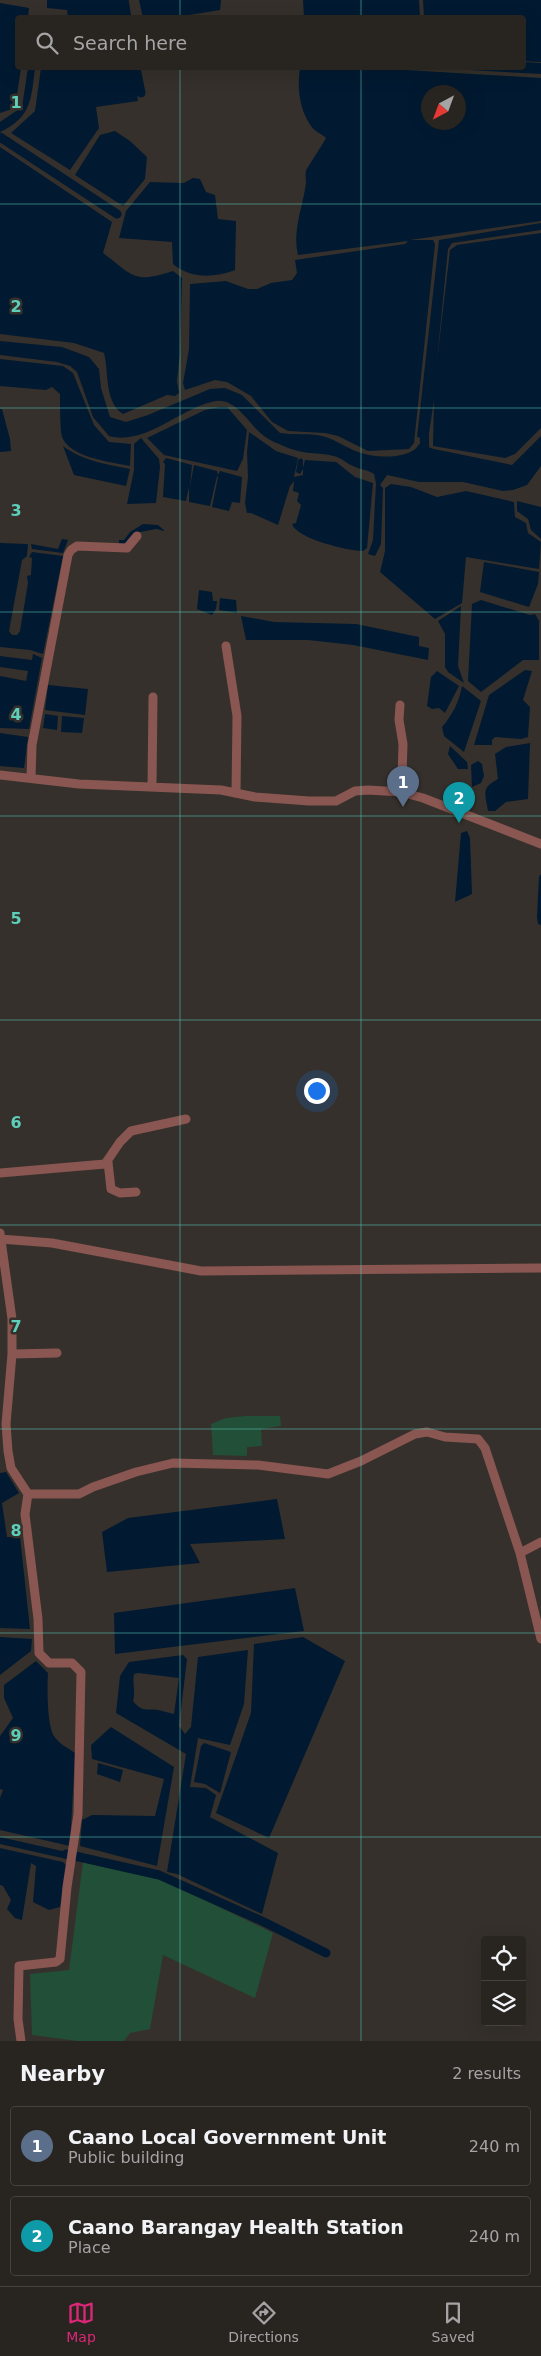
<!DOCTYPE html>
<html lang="en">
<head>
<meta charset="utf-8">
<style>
	:root { --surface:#282420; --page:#34302d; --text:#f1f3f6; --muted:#a5a4a5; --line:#44413e; --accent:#db2777 }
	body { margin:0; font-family:"DejaVu Sans",sans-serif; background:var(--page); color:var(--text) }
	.controls { position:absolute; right:15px; bottom:15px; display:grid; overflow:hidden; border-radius:5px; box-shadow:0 5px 20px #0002 }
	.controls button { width:45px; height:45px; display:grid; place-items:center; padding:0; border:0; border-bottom:1px solid var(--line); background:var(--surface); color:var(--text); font:25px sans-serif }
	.compass { position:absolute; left:421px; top:85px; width:45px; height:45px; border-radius:50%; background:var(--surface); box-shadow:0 5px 20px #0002; rotate:221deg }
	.you { position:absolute; left:316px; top:1090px; width:18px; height:18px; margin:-12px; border:4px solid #fff; border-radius:50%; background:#1a73e8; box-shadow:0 0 0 8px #1a73e833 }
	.badge { display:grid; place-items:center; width:32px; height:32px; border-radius:50%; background:var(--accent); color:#fff; font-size:16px; font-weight:700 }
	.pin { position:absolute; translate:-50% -41px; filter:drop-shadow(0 1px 2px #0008) }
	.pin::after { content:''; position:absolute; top:26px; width:18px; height:15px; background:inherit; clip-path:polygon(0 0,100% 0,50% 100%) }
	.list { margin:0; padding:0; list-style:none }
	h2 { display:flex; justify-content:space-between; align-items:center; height:65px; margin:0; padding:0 20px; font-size:21px }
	h2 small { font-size:16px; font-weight:400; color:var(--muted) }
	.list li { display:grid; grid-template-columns:32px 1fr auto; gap:15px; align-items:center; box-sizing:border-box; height:80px; margin:0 10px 10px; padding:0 10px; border:1px solid var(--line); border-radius:5px }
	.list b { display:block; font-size:19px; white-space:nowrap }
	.list p { margin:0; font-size:16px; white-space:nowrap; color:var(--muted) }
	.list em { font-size:16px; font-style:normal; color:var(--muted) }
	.icon { flex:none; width:28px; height:28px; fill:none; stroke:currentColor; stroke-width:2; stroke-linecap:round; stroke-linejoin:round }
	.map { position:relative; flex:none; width:541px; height:2041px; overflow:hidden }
	.search { position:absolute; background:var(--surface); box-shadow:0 5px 20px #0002; left:15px; right:15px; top:15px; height:55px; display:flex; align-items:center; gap:12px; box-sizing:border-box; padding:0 18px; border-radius:5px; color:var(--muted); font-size:19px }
	.sheet { height:245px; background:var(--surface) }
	nav { display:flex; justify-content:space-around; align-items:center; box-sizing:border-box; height:70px; border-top:1px solid var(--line); background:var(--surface); font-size:14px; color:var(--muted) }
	nav a { display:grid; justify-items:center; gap:2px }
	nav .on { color:var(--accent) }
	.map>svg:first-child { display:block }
	.green { fill:#224f37 }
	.water { fill:#011a31; fill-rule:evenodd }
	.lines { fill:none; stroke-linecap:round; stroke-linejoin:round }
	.canal { stroke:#011a31; stroke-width:9 }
	.street { stroke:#895651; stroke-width:9 }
	.grid { fill:none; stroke:#5dceb9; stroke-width:1; stroke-opacity:0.55 }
	.grid-label { font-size:16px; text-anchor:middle; font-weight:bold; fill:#5dceb9; stroke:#35302b; stroke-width:5; stroke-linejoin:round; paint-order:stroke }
</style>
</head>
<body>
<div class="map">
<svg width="541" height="2041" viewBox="0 0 541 2041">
	<rect width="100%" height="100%" fill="#35302b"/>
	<path class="green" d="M245,1416H280L281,1426L261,1429L262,1446L247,1447V1456L213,1455L211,1424L226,1418Z
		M83,1862L163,1880L273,1933L255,1998L163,1955L150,2029L130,2033L124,2041H78L32,2035L30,1974L69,1970Z"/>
	<path class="water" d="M47,0H120L123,17H68L67,10L47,8Z
		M139,0H221L220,10L177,17L143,18Z
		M303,0H419L420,17H304Z
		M423,0H541V62L524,61V18L424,17Z
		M0,3L29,8L28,17L18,18V68H21L15,108L0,113Z
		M524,62L541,63V74L433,68H524Z
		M28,68H35C31,99 32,117 0,132V122L22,107Z
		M41,68H133L138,101L96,107L99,128L70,170L11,133L35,111Z
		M300,68H373L541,78V221L410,240H433L435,244L414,443L409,449L368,451L338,436L325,433L288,431L272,422L251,396L227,382L215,380L185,390L183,383L189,349L190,284L226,281L248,289H257L271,283L292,280L297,273L295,260L405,244L408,241L298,255C292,230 303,207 306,183C306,179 305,175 306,171C307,168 323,144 326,138C322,134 314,131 311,126C299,109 297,87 300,68ZM428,92H458V122H428Z
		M115,131L130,141L147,157L145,179L123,206L75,175L100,135Z
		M0,147L112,222L103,253C134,276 133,284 173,271L182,278L180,353L177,381L179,393L175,396L167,395L123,414C104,402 109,372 104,353L74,343L0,334Z
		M193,178L200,179L206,192L215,195L218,219L236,221L235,270C214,278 191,279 173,264L172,242L119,238L126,211L150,182L184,183Z
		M541,223V230L452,243L448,249L437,361L450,250L457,245L541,233V428L515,454L505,458L433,446L434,400L428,440L417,437L439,240Z
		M0,341L62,347L89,357L99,369L101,388L110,417L126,422L148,415L210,389L225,388L242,395L280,433C294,435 308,433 322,436C338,440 350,451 365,454C378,458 412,459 419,444L434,449L512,465L541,436V466L527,485L513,490L503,491L463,482H419L387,475L380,485L383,488L381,544L375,556L368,554L373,540L376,483L374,474C367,469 360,470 353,466C347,464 343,459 337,457C325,453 314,454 303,452C294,451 275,443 267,438C251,429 238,398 216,401C181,407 146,446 109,436L93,417L77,372L70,366L57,362L0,355Z
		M0,359L63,366L73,373L94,425L109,442L131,444L130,466C111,462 63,457 61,432C60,420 60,407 60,394L52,387L46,390L0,386Z
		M220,407H227L247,430L243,459L237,471L164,455L147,438L205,410Z
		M0,409H2L10,439L11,451L0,452Z
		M249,432L276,451L298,458L294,477L303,475V469L300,474L296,472L298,460L301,458L303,460V468L305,460L336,462L355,477L373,483L367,548L363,551C349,551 297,539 292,524L296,523L301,505L297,501L299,493L293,491L294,481L290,486L278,525L251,513H247L245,503L248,477L247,452Z
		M141,438L159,459L160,467L156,503L127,504L134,470V444Z
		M63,446C83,461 106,464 130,469L126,486L74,475Z
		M166,458L192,465L190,486L194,465L217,471L218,475L220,471L242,477L240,503L232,502L229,511L212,507L218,477L217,476L210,506L189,502V487L186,501L163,497L165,464L163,462Z
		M391,484L411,487L437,497L466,491L514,502L515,517L526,523L528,533L541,542L539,569L466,557L462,603L435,619L380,572L385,551V488Z
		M517,501L541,507V539L531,530L528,519L517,511Z
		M143,524L158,525L165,531L156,529L140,532L127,546L119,547V540H124L130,532Z
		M62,539L68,540L63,553L32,549L31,544L58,549Z
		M0,543L28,544L27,556L22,560L9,631L12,635H17L20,631L28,583L27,576L31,575L32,558L29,557L32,552L63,556L43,654L30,650L0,647Z
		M484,562L539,572L538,584L529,607L480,592Z
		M199,590L212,592L213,601H217L216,609L212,615L197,609Z
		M220,598L236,600L237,613L219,610Z
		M481,600L530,615L535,614L539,621V660H523L481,692L468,681L472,604Z
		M461,606L458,666L464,683L448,672L445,667V634L438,621Z
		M241,616L274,622L356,624L419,637V646L429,648L428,660L353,645L308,640H246Z
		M33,654L42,658L29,729L0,728V676L26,681L28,671L0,667V656L32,660Z
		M525,670L532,671L523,700L530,707L528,737L521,739L495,737L492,740V745H474L489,695Z
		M437,671L459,686L445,713L439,708L432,709L427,706L431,677Z
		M48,685L88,689L85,715L45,710Z
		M462,686L481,701L464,752L444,736L442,727C453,714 459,702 462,686Z
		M45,714L58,716L57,730L43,728Z
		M62,716L84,718L82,733L61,732Z
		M0,733L28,737L24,768L0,766Z
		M530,743L528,799L506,802L495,811H488C485,793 481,788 498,779L495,754L506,747Z
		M450,746L467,762L468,769H458L448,754Z
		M478,761L482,764L484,776L481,783L472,787L471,765Z
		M467,831L470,838L472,894L455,902L461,833Z
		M541,874V925L538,924L537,917L539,877Z
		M6,1472L19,1493L2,1503L7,1537H20L30,1629L0,1628V1473Z
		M277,1499L285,1539L190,1544L200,1563L107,1572L102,1532L128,1518Z
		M295,1588L304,1631L115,1654L114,1613Z
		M0,1637L32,1639L31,1651L0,1675Z
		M303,1637L345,1661L269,1838L216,1813L251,1713L254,1644Z
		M248,1650L244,1704L230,1745L198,1738L190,1787L206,1788L216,1795L210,1817L278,1853L262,1914L177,1874L167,1872L186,1754L116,1713L120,1676L129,1662L183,1655L187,1659L179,1726L185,1734L191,1727L198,1657ZM138,1673L179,1678L174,1714C168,1713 164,1711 158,1710C146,1708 143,1713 133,1701C136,1692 132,1684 134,1674Z
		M36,1661L48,1673C47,1686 47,1725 54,1736C59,1744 68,1748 75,1753L70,1846L0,1830V1798L3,1790L0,1789V1736L13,1718L4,1698V1685Z
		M111,1727L174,1767L157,1866L80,1846L82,1820L92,1815L155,1816L164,1779L92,1759L91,1745Z
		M204,1743L231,1752L220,1793L205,1784L194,1782L201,1746Z
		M98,1763L123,1770L120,1782L97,1774Z
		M0,1837L71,1853V1860L0,1844Z
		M0,1848L63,1862L68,1867L60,1907L49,1910L33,1902L36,1866L31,1863L22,1920L15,1918L7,1909L11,1900L3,1886L0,1885Z"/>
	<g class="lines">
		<path class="canal" d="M124,0L127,18
			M136,68L141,93
			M0,137L117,214
			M424,427L425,457
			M66,1854L159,1875L262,1921L326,1953"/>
		<path class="street" d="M226,646L237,716L236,793
			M400,705L399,720L403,744L402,777L397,786L401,792
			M0,775L79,784L221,790L255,797L309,801H336L355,791L368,790L401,792L423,798L541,844
			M31,778L32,745L68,555L71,550L77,546L127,548L137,536
			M152,787L153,697
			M108,1162L111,1189L120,1193L136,1192
			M0,1173L105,1164L120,1142L131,1131L186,1119
			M0,1233L12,1319V1354L6,1424L8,1451L11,1468L28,1494H79L93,1487L136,1472L173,1463L258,1465L328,1474L361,1461L415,1434L427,1432L445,1437L478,1439L485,1448L520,1553L541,1639
			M0,1239L52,1243L201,1271L541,1268
			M12,1354L57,1353
			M520,1553L541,1542
			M21,2041L18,2019L19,1966L56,1962L60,1959L67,1887L78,1814L81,1672L72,1663H49L39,1653L38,1619L25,1514L28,1494"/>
	</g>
	<path class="grid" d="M180,0V18M361,0V18M180,68V2041M361,68V2041M0,204H541M0,408H541M0,612H541M0,816H541M0,1020H541M0,1225H541M0,1429H541M0,1633H541M0,1837H541"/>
	<g class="grid-label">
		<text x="16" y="108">1</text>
		<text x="16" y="312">2</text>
		<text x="16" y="516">3</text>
		<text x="16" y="720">4</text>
		<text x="16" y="924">5</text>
		<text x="16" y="1128">6</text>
		<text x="16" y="1332">7</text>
		<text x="16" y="1536">8</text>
		<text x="16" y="1741">9</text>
	</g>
</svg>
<div class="controls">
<button><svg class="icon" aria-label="locate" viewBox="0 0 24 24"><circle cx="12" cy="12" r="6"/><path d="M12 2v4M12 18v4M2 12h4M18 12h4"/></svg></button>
<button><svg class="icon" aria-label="layers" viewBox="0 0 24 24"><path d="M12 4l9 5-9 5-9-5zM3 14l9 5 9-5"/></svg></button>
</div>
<svg class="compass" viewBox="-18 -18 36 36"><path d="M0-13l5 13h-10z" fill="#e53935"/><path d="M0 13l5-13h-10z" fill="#a5a4a5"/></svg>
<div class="you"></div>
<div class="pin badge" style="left:403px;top:807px;background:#5c6f8a">1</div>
<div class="pin badge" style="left:459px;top:823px;background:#0f9aa8">2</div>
<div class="search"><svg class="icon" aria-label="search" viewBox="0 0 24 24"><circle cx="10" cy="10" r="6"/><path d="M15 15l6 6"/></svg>Search here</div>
</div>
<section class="sheet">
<h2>Nearby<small>2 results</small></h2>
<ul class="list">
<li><span class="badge" style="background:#5c6f8a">1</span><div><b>Caano Local Government Unit</b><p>Public building</p></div><em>240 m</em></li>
<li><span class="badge" style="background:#0f9aa8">2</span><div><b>Caano Barangay Health Station</b><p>Place</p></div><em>240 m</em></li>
</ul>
</section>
<nav>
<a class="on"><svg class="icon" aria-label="map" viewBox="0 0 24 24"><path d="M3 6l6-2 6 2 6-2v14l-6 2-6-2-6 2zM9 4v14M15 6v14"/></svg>Map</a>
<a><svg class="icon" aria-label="directions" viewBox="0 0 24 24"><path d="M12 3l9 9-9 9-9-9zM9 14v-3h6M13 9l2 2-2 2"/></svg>Directions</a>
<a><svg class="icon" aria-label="saved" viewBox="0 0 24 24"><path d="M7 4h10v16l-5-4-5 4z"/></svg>Saved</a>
</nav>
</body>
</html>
